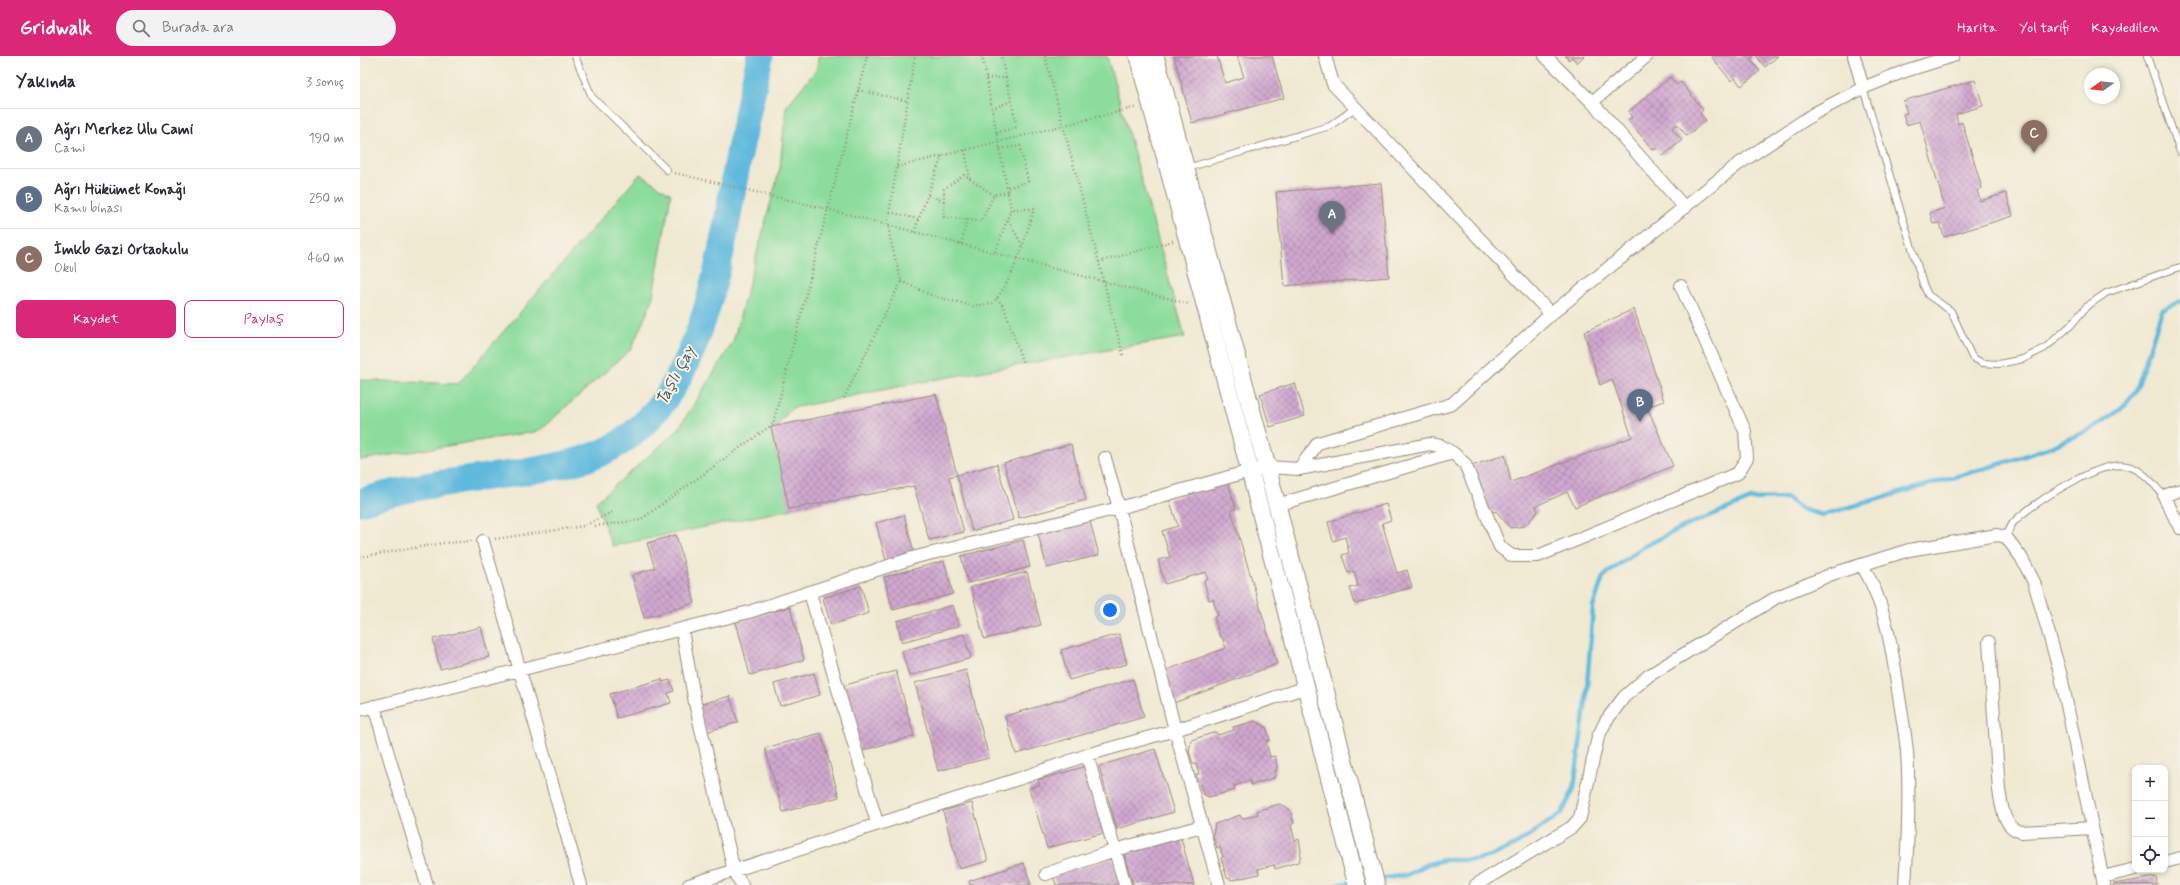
<!DOCTYPE html>
<html lang="tr">
<head>
<meta charset="utf-8">
<style>
	:root { --surface:#fff; --page:#f2f2f3; --text:#2b2b33; --muted:#7c7c81; --line:#e1e1e2; --accent:#db2777 }
	body { margin:0; font-family:Mynerve,sans-serif; background:var(--page); color:var(--text) }
	.controls { position:absolute; right:12px; bottom:12px; display:grid; overflow:hidden; border-radius:8px; box-shadow:0 2px 6px #0003 }
	.controls button { width:36px; height:36px; display:grid; place-items:center; padding:0; border:0; border-bottom:1px solid var(--line); background:var(--surface); color:var(--text); font:20px sans-serif }
	.compass { position:absolute; left:1724px; top:12px; width:36px; height:36px; border-radius:50%; background:var(--surface); box-shadow:0 2px 6px #0003; rotate:255deg }
	.you { position:absolute; left:750px; top:554px; width:14px; height:14px; margin:-10px; border:3px solid #fff; border-radius:50%; background:#1a73e8; box-shadow:0 0 0 6px #1a73e833 }
	.badge { display:grid; place-items:center; width:26px; height:26px; border-radius:50%; background:var(--accent); color:#fff; font-size:13px; font-weight:700 }
	.pin { position:absolute; translate:-50% -33px; filter:drop-shadow(0 1px 2px #0008) }
	.pin::after { content:''; position:absolute; top:21px; width:14px; height:12px; background:inherit; clip-path:polygon(0 0,100% 0,50% 100%) }
	.list { margin:0; padding:0; list-style:none }
	h2 { display:flex; justify-content:space-between; align-items:center; height:52px; margin:0; padding:0 16px; font-size:17px }
	h2 small { font-size:13px; font-weight:400; color:var(--muted) }
	.list li { display:grid; grid-template-columns:26px 1fr auto; gap:12px; align-items:center; box-sizing:border-box; height:60px; padding:0 16px; border-top:1px solid var(--line) }
	.list b { display:block; font-size:15px; white-space:nowrap }
	.list p { margin:0; font-size:13px; white-space:nowrap; color:var(--muted) }
	.list em { font-size:13px; font-style:normal; color:var(--muted) }
	.actions { display:flex; gap:8px; padding:12px 16px }
	.actions a { flex:1; padding:9px 0; border:1px solid var(--accent); border-radius:8px; text-align:center; font-size:14px; color:var(--accent) }
	.actions .main { background:var(--accent); color:#fff }
	.icon { flex:none; width:22px; height:22px; fill:none; stroke:currentColor; stroke-width:2; stroke-linecap:round; stroke-linejoin:round }
	.map { position:relative; flex:none; width:1820px; height:829px; overflow:hidden }
	header { display:flex; align-items:center; gap:24px; box-sizing:border-box; height:56px; padding:0 20px; background:var(--accent); color:#fff }
	header strong { font-size:19px }
	nav { display:flex; gap:22px; margin-inline-start:auto; font-size:14px }
	.search { width:280px; height:36px; background:var(--page); display:flex; align-items:center; gap:10px; box-sizing:border-box; padding:0 14px; border-radius:22px; color:var(--muted); font-size:15px }
	main { display:flex }
	aside { flex:1; background:var(--surface) }
	.map>svg:first-child { display:block }
	.park { fill:#8cdd9d; stroke:#64845e }
	.lines { fill:none; stroke-linecap:round; stroke-linejoin:round }
	.stream { stroke:#5fbadd; stroke-width:4.5 }
	.river { stroke:#5fbadd; stroke-width:27 }
	.building { fill:url(#building-cross-hatch) }
	.service-casing { stroke:#968a78; stroke-width:8 }
	.minor-casing { stroke:#968a78; stroke-width:14 }
	.secondary-casing { stroke:#968a78; stroke-width:19 }
	.path { stroke:#968a78; stroke-width:2.5; stroke-dasharray:1 3; stroke-linecap:butt }
	.service { stroke:#fff; stroke-width:6 }
	.minor { stroke:#fff; stroke-width:12 }
	.secondary { stroke:#fff; stroke-width:17 }
	.labels { text-anchor:middle; dominant-baseline:central; stroke-width:4; stroke-linejoin:round; paint-order:stroke }
	.water-label { font-size:16px; font-style:italic; fill:#465557; stroke:#f7f3e8 }
</style>
</head>
<body>
<header>
<strong>Gridwalk</strong>
<div class="search"><svg class="icon" aria-label="search" viewBox="0 0 24 24"><circle cx="10" cy="10" r="6"/><path d="M15 15l6 6"/></svg>Burada ara</div>
<nav><a>Harita</a><a>Yol tarifi</a><a>Kaydedilen</a></nav>
</header>
<main>
<aside>
<h2>Yakında<small>3 sonuç</small></h2>
<ul class="list">
<li><span class="badge" style="background:#6b7280">A</span><div><b>Ağrı Merkez Ulu Cami</b><p>Cami</p></div><em>190 m</em></li>
<li><span class="badge" style="background:#5c6f8a">B</span><div><b>Ağrı Hükümet Konağı</b><p>Kamu binası</p></div><em>250 m</em></li>
<li><span class="badge" style="background:#8d6e63">C</span><div><b>İmkb Gazi Ortaokulu</b><p>Okul</p></div><em>460 m</em></li>
</ul>
<div class="actions"><a class="main">Kaydet</a><a>Paylaş</a></div>
</aside>
<div class="map">
<svg width="1820" height="829" viewBox="0 0 1820 829">
	<defs>
		<pattern id="building-cross-hatch" width="8" height="8" patternUnits="userSpaceOnUse"><rect width="8" height="8" fill="#d0a8d0"/><path d="M0 0l8 8M0 8l8-8" fill="none" stroke="#aa89a8"/></pattern>
	</defs>
	<rect width="100%" height="100%" fill="#f7f3e8"/>
	<filter id="ink" filterUnits="userSpaceOnUse"><feTurbulence type="fractalNoise" baseFrequency=".025" numOctaves="2"/><feDisplacementMap in="SourceGraphic" scale="8" xChannelSelector="R" yChannelSelector="G"/><feConvolveMatrix kernelMatrix="1 2 1 2 8 2 1 2 1" color-interpolation-filters="sRGB"/></filter>
	<filter id="wash" filterUnits="userSpaceOnUse"><feTurbulence type="fractalNoise" baseFrequency=".012" numOctaves="4" result="noise"/><feDisplacementMap in="SourceGraphic" scale="16" xChannelSelector="R" yChannelSelector="G"/><feGaussianBlur stdDeviation="0.9" result="paint"/><feColorMatrix in="noise" values="0 0 0 0 0 0 0 0 0 0 0 0 0 0 0 0 0 1.4 0 .05"/><feComposite in="paint" operator="in"/></filter>
	<g filter="url(#wash)">
		<rect width="100%" height="100%" fill="#f0e9d2"/>
		<path class="park" d="M458,0H747L825,281L583,322L432,352L415,372L432,453L252,490L236,446L317,375L373,286L420,112L426,51L457,13Z
			M280,118L311,138L292,245L271,293L179,375L0,404V324L98,328Z"/>
		<g class="lines">
			<path class="stream" d="M1018,823L1047,819L1068,808L1084,804H1115L1134,799L1157,788L1202,757L1214,732L1226,644L1233,551L1243,521L1261,507L1283,491L1323,471L1391,443L1427,442L1442,453L1462,459L1647,406L1691,391L1733,372L1760,354L1776,335L1802,254L1820,245
				M977,829L993,826"/>
			<path class="river" d="M0,446C32,436 65,429 98,425C141,419 186,415 228,402C335,367 357,222 374,126C381,84 391,42 400,0"/>
		</g>
		<g id="blocks">
			<path class="building" d="M814,0H857L865,27L884,21L877,0H912L924,42L832,67Z
				M1205,0H1224L1217,7L1212,1L1209,4Z
				M1351,0H1394L1390,3L1400,15L1381,30L1375,22L1371,25Z
				M1396,0H1418L1405,11Z
				M1310,21L1317,29L1321,26L1343,54L1340,57L1346,64L1327,80L1317,68L1312,72L1322,84L1303,100L1297,92L1293,94L1268,64L1272,61L1268,56Z
				M1615,24L1623,50L1596,58L1598,68L1602,66L1622,132L1617,134L1620,145L1646,137L1653,160L1584,181L1580,167L1573,168L1570,157L1585,152L1560,65L1546,69L1543,58L1547,57L1543,45Z
				M1021,127L1029,221L924,230L916,136Z
				M1274,253L1304,345L1287,351L1313,410L1215,451L1207,436L1176,450L1178,456L1165,470L1150,472L1137,456L1126,454L1111,410L1145,399L1151,426L1272,381L1252,323L1240,329L1224,276Z
				M935,327L945,360L910,371L900,338Z
				M576,338L597,419L589,421L604,476L569,484L554,430L429,453L411,371Z
				M711,388L726,444L659,462L644,407Z
				M637,408L653,464L612,475L597,419Z
				M868,426L876,453L871,454L917,608L811,648L804,615L866,592L862,581H860L854,561L858,560L853,543L849,544L844,525L848,523L846,516L805,528L798,504L810,501L802,475L818,470L809,443Z
				M1026,448L1031,464L1022,467L1037,517L1047,514L1052,531L995,548L990,532L998,530L994,515L988,517L982,499L989,497L985,481L973,485L968,466Z
				M544,459L554,497L526,505L516,467Z
				M730,465L739,499L687,512L678,478Z
				M316,479L335,547L284,562L272,519L295,512L287,487Z
				M663,484L670,511L608,527L601,500Z
				M584,505L593,538L533,554L524,521Z
				M667,516L681,569L624,583L611,531Z
				M501,530L509,557L471,569L463,542Z
				M593,549L599,570L542,586L537,565Z
				M430,551L444,604L390,619L376,566Z
				M121,571L129,601L80,613L73,583Z
				M604,578L611,602L549,620L542,595Z
				M759,578L767,608L709,624L701,594Z
				M606,614L629,702L578,715L555,627Z
				M536,615L554,680L500,695L482,630Z
				M454,617L460,639L420,650L414,628Z
				M302,623V626L310,624L314,635L308,637L311,647L257,662L250,638Z
				M773,623L784,661L656,698L645,660Z
				M370,640L378,666L346,676L338,649Z
				M895,665L906,671L910,684L906,685L910,701L915,700L917,711L914,722L891,729L890,725L874,730L875,734L849,741L843,738L836,719L839,718L836,708H833L829,695L831,684L856,676L858,679L874,674L873,671Z
				M461,677L479,741L423,756L405,692Z
				M795,693L814,756L757,773L739,710Z
				M727,710L744,777L687,792L669,732L680,729L678,724Z
				M612,747L628,805L599,813L583,755Z
				M919,748L925,750L930,754L934,767L931,769L935,785L939,783L941,795L940,802L938,806L915,813L914,809L898,813L899,818L873,824L867,822L861,802L863,801L860,791L857,792L853,779L855,768L880,759L882,763L898,758L897,755Z
				M821,782L834,829H773L764,798Z
				M753,802L761,829H696L693,819Z
				M664,807L671,829H610L609,825Z
				M1796,821L1797,829H1753V828Z"/>
		</g>
	</g>
	<g filter="url(#ink)">
		<use href="#blocks" fill-opacity="0" stroke="#968a78" stroke-width="1"/>
		<g class="lines">
			<g class="service-casing">
				<path id="service" d="M215,0L232,41L307,114
					M1787,0L1820,96
					M1503,32L1563,228L1568,239L1591,255L1612,301L1622,307L1639,308L1663,303L1685,292L1711,269L1726,251L1746,237L1820,211
					M827,112L970,70L995,52
					M1646,481C1648,477 1650,471 1653,467C1670,448 1741,403 1767,410C1784,414 1794,429 1804,440"/>
			</g>
			<g class="minor-casing">
				<path id="minor" d="M965,0L973,28L1191,258
					M1185,0L1232,46L1325,152
					M1494,0L1503,32
					M1232,46L1287,0
					M745,402L759,452L815,674L859,829
					M939,413L958,387L1092,348L1191,258L1377,109L1455,57L1503,32L1545,15L1593,0
					M1820,434L1804,440L1820,472
					M917,449L1093,397
					M123,485L221,829
					M1502,509C1524,545 1531,586 1537,627C1540,650 1545,673 1547,696C1550,740 1548,785 1545,829
					M450,537L517,767
					M322,574L335,647L374,815L382,829
					M1629,586L1639,734C1642,751 1643,771 1661,776L1732,772
					M14,650L67,829
					M0,654L389,556L556,501L759,452L890,415L907,411L939,413L1070,388L1081,390L1093,397L1105,408L1140,491L1152,500H1178L1378,417L1387,402L1385,375L1321,230
					M727,699L765,829
					M1805,806L1820,802
					M686,818L755,794L842,770
					M1743,821L1775,813
					M329,829L658,723L727,699L815,674L947,631
					M1116,829L1212,771L1220,762L1238,681L1246,665L1264,641L1288,620L1417,541L1472,518L1549,494L1637,479L1646,481L1661,501L1674,526L1701,620L1744,829"/>
			</g>
			<g class="secondary-casing">
				<path id="secondary" d="M778,0L890,415L997,829
					M795,0L907,411L1016,829"/>
			</g>
			<path class="path" d="M622,0L651,153L635,197
				M685,0L763,299
				M626,22H646
				M498,34L548,45
				M632,53L651,45
				M636,77L657,71L641,0
				M640,93L660,90L668,125L647,132
				M605,94L610,123
				M537,111L777,51
				M315,117L467,153L829,248
				M568,139L584,145
				M634,139L604,119L584,133V161L621,165L634,139L648,136
				M530,156L558,163
				M648,164L662,189
				M554,176L582,100
				M601,188L607,163
				M739,206L813,185
				M541,225L573,240L613,250L633,247C655,220 664,186 674,153H651
				M637,242L644,251L663,308
				M484,342L541,225L530,182L528,164L555,0
				M235,470L280,464L413,368L507,0
				M135,483L224,470L254,455
				M0,501L83,487L112,485"/>
			<use href="#service" class="service"/>
			<use href="#minor" class="minor"/>
			<use href="#secondary" class="secondary"/>
		</g>
	</g>
	<g class="labels">
		<g class="water-label">
			<text transform="translate(316 320) rotate(-62)">Taşlı Çay</text>
		</g>
	</g>
</svg>
<div class="controls">
<button>+</button>
<button>−</button>
<button><svg class="icon" aria-label="locate" viewBox="0 0 24 24"><circle cx="12" cy="12" r="6"/><path d="M12 2v4M12 18v4M2 12h4M18 12h4"/></svg></button>
</div>
<svg class="compass" viewBox="-18 -18 36 36"><path d="M0-13l5 13h-10z" fill="#e53935"/><path d="M0 13l5-13h-10z" fill="#7c7c81"/></svg>
<div class="you"></div>
<div class="pin badge" style="left:972px;top:178px;background:#6b7280">A</div>
<div class="pin badge" style="left:1280px;top:366px;background:#5c6f8a">B</div>
<div class="pin badge" style="left:1674px;top:97px;background:#8d6e63">C</div>
</div>
</main>
</body>
</html>
